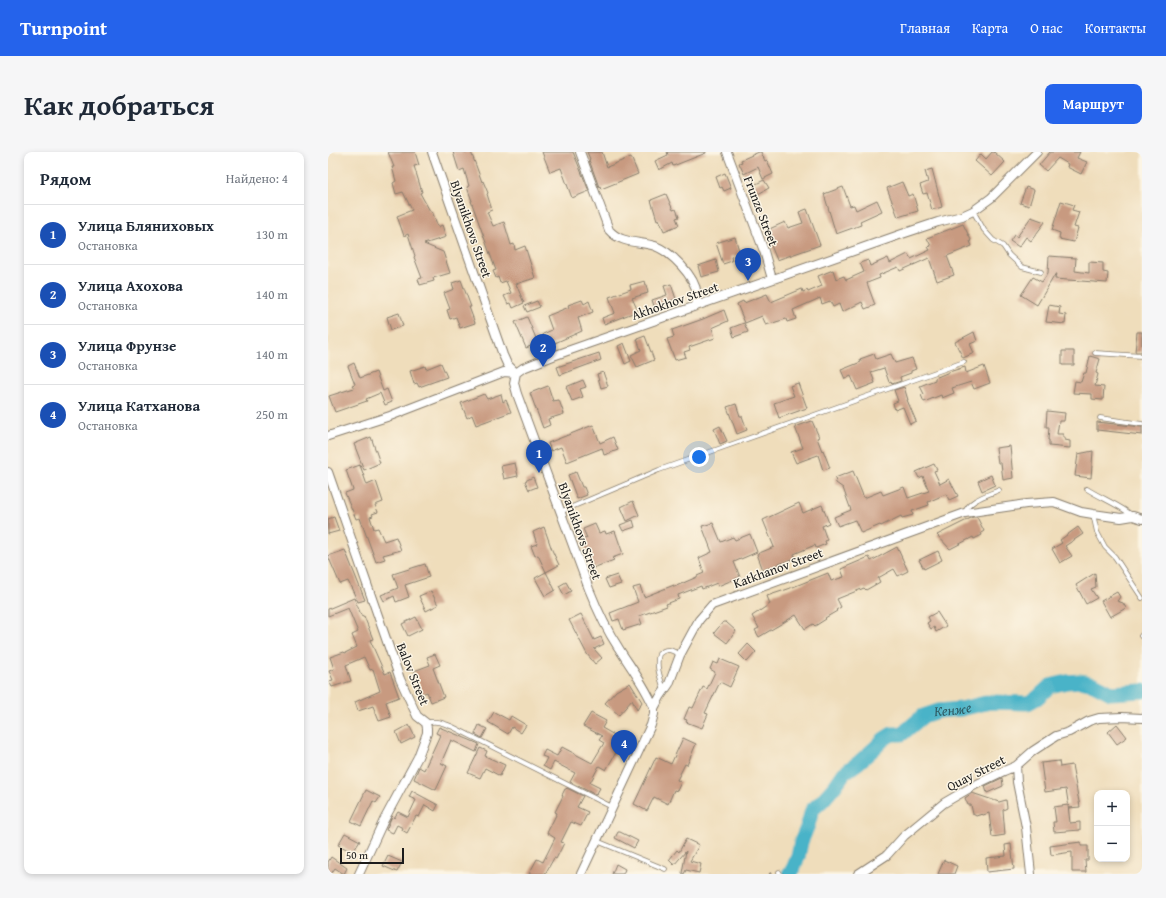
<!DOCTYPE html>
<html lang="ru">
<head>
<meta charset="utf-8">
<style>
	:root { --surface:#fff; --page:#f6f6f7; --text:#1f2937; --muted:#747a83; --line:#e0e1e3; --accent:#2563eb }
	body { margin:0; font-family:"Gentium Book Plus",serif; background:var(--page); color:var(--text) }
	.controls { position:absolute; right:12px; bottom:12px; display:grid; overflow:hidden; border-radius:8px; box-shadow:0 2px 6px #0003 }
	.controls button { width:36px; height:36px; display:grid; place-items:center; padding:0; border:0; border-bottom:1px solid var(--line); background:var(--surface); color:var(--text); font:20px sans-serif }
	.scale { position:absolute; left:12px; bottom:10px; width:64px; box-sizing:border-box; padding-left:4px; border:2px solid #1c1c1c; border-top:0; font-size:11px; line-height:14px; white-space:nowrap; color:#1c1c1c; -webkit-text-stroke:3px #fcf5e5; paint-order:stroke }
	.you { position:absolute; left:371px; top:305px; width:14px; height:14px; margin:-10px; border:3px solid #fff; border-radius:50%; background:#1a73e8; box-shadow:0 0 0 6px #1a73e833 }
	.badge { display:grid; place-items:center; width:26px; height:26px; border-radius:50%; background:var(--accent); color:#fff; font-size:13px; font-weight:700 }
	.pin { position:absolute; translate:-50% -33px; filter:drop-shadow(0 1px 2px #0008) }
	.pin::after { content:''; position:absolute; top:21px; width:14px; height:12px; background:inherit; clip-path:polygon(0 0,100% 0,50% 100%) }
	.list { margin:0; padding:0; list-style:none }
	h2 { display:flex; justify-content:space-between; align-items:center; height:52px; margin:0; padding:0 16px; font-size:17px }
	h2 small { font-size:13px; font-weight:400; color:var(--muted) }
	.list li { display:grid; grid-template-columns:26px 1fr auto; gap:12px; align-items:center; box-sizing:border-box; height:60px; padding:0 16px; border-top:1px solid var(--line) }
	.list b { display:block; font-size:15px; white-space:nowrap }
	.list p { margin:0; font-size:13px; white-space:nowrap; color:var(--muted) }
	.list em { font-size:13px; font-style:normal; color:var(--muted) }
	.map { position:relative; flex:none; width:814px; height:722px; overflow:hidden; border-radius:8px }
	header { display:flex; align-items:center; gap:24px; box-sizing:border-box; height:56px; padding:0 20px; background:var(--accent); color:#fff }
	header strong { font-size:19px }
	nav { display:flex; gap:22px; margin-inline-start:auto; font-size:14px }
	.intro { display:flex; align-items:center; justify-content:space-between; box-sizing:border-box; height:96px; padding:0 24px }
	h1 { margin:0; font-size:28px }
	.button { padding:10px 18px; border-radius:8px; background:var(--accent); color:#fff; font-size:14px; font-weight:700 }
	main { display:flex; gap:24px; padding:0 24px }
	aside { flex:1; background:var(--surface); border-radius:8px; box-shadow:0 2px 6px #0003 }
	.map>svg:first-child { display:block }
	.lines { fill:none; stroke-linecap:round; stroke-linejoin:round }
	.river { stroke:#49b3c8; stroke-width:15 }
	.building { fill:#c89a80 }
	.lane-casing { stroke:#867c6c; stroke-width:5.5 }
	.street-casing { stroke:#867c6c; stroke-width:10 }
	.path { stroke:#867c6c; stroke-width:1.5; stroke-dasharray:3 3; stroke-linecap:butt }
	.lane { stroke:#fff; stroke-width:4 }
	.street { stroke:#fff; stroke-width:8 }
	.labels { text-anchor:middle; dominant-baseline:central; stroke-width:3; stroke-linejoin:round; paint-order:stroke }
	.street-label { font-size:13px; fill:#1c1c1c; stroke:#fcf5e5 }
	.water-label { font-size:14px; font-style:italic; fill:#2e5861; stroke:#fcf5e5 }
</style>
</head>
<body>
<header>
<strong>Turnpoint</strong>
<nav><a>Главная</a><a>Карта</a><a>О нас</a><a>Контакты</a></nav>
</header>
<div class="intro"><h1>Как добраться</h1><a class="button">Маршрут</a></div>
<main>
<aside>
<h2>Рядом<small>Найдено: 4</small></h2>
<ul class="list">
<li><span class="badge" style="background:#1a4fb4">1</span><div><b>Улица Бляниховых</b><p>Остановка</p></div><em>130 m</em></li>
<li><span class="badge" style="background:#1a4fb4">2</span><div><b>Улица Ахохова</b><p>Остановка</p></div><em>140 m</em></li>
<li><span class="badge" style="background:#1a4fb4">3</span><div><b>Улица Фрунзе</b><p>Остановка</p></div><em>140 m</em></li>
<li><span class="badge" style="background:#1a4fb4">4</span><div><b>Улица Катханова</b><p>Остановка</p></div><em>250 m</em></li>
</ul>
</aside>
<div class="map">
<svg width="814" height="722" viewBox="0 0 814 722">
	<rect width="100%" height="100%" fill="#fcf5e5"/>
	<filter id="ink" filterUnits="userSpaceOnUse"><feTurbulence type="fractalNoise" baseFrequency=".025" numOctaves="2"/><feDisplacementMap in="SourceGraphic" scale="8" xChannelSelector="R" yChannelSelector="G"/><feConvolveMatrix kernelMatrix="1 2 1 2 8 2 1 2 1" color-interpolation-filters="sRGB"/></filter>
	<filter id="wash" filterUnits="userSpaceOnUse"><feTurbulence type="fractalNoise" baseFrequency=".012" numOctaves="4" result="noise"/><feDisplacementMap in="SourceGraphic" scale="16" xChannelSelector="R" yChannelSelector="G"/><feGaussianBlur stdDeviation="0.9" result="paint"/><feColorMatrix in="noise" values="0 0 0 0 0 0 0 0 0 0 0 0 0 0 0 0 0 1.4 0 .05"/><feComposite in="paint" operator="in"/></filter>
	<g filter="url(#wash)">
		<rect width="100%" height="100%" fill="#efddbb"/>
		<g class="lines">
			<path class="river" id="s1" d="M461,722L465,717L470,705L473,690L480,673L484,658L494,649L507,634L516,621L530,611L548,595L556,587L564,582H574L595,564L610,559L633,557L662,550L700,551L709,546L722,534L739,530L752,529L766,532L783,541L814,539"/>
		</g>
		<g id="blocks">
			<path class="building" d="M60,0H87L91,13L86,14L94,40L92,41L102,59H104L110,75L114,73L118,85L96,92L115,100L122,121L105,126L106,129L92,133L90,127L94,126L86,105L87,104L80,82L76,84L69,64L84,58L75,40L68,42L65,31L68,29L64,15H66Z
				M125,0H143L154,30L155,29L160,41L159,42L164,58L159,60L165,74L176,70L183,93L186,92L187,98L197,94L207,126L188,132L196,151L185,156L183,151L180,152L176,144L183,141L178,129L172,131L170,125L168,126L165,119L168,118L166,113L143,49H144L139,35L141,34L136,17L131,19Z
				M214,0H245L261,39L244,46L233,16L222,20Z
				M259,0H274L279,15L303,5L310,22L273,37L272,34L271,35L261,8L262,7Z
				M339,0H378V1L345,14L344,11L331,18L327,9L340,3Z
				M431,0H433L437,9L439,8L445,22L435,27L430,15L416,22L411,11L414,10L413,8Z
				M664,0H666L677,10L664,24L647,9L653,2L658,7Z
				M722,0H752L749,6L759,10L753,22L739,15L740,12L730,6L718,19L711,13Z
				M604,17L614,55L604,58L599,41L595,42L592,33L600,30L597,19Z
				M397,21L403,36L396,39L394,35L392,36L388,25Z
				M436,28L441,36L430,42L426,33Z
				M574,30L580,44L585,42L590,59L570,65L559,36Z
				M515,35L522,54L526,53L528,58L549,48L554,59L532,69L533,73L508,82L496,42Z
				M698,35L706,38L701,54L692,51Z
				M338,42L345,58L348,57L351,65L348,66L351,73L336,79L331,67L329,68L323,48Z
				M733,49L746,53L744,58L751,60L746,75L750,76L746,90L731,87L732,81L724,78Z
				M479,57L492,93L449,108L437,79L457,70L460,76L475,71L471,60Z
				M703,65L717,70L703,89L698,85L691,95L682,89L686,83L689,85Z
				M635,72L643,88L642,89L644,94L619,104L626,123L609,129L601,106L572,119L570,115L551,123L552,126L539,131L547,153L537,157L534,150L514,160L511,152L505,155L502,149L494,152L492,146L465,158L468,167L459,170L458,167L438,173L434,164L417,171L409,152L415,149L416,151L439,142L443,150L474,137L475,140L479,138L480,140L494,134L490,124L505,118L508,127L516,124L518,128L536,120L532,111L540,108L542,114L560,106L562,111L580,102L583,107L602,98L600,95L603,94L599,86Z
				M407,85L412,102L403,105L404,109L395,112L388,91Z
				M721,104L748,106L747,119L761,121V110L775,111V120L780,121L779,131L727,127L728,121L709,153L693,143L705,125L714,130L720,121Z
				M388,108L391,120L373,125L370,114Z
				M133,128L143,155H141L147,171L132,176L128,165L122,167L119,158L122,157L116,141L126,137L124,131Z
				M317,129L320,141L304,146L310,159L276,172L274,166L287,161L281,145L303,137L302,133Z
				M343,132L348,147L326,154L324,148L339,143L336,134Z
				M254,148L256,152L261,149L265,160L250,166L254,179L220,194L215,182L224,178L219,164L241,155L240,153Z
				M209,149L212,155L199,160L196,154Z
				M721,153L732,155L731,162L738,163L737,172L718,170Z
				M396,158L400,169L384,176L387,186L361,195L362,198L356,200L358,205L347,208L339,187L346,185L344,178L375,167Z
				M71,161L75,174L63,178L59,165Z
				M199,165L210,191L198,196L187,170Z
				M416,171L420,180L406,185L403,176Z
				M646,180L649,189L642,192L646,201L635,206L627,190Z
				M809,180H814V200H807Z
				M317,184L326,208L309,215L303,203L313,198L309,187Z
				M296,191L303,209L297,212L290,194Z
				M734,199H746V213H734Z
				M271,201L273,208L232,223L229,215Z
				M546,202L548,207L563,202L567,211L584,206L588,217L583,219V221L572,225L573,229L564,232L563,229L561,230L556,216L543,220L547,231L529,238L523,224L517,227L513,218L533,210L532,207Z
				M762,204L772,207L768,221L770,222L767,234L776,235L775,248L764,247V242L745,241L747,229L753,230L756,221H758Z
				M26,211L32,226L48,220L55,239L59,237L64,250L57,253L52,241L38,247L39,249L7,260L1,244L26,236L24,233L27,232L20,214Z
				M113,211L119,225L91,235L89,231L86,232L82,219L97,214L98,217Z
				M656,214L662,231L646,237L643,230L624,236L626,241L614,246L613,243L596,250L593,243L596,242L592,234L607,228V226L621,220L637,215L638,221Z
				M275,220L280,234L273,236L269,222Z
				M255,228L258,235L252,237L255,245L244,249L238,235Z
				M470,231L479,256L451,266L446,251L466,244L462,234Z
				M220,234L225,249L231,248L236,262L220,267L222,273L215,276L202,241Z
				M576,235L580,248H579L588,269L582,272L575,255L567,258L565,251L570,249L566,238Z
				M156,242L159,247L173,242L175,250L178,248L183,260L148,273L144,263L139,266L133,251Z
				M408,252L412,264H414L419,278L409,282L399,255Z
				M719,259L737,261L736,269H731L729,282H735V285H737V288L742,289V296L721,294V288H720L721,275H718Z
				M484,269L491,285L489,286L494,299L495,298L502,316L495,318L490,303L468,311L463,300L475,296L467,275Z
				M769,270L814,275V283L769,278Z
				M265,273L272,291L285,285L290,298L276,303L274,296L239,310L233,295L223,299L220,291Z
				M392,274L399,289L392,292L386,277Z
				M43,285L52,311L36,318L26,292Z
				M682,294L685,326L675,328L673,311H670L668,296Z
				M765,299L763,326L747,324L750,302Z
				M187,311L190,324L176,327L173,314Z
				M606,312L609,318L606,319L612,332L621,327L630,344L621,348L618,342L600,350L601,353L584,359L585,363L574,366L573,364L553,374L552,373L533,381L527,368L510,374L506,365L523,358L515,336L508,331L507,326L525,319L536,346L553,339L555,343L576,335L580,346L601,339L595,324L591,326L588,320Z
				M32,313L39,333L48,329L55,350L47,353L50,360L44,362L45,364L42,365L46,377L50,376L56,389L68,385L73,398L55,403L57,407L48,410L32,366L28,367L17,341L25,338L18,318Z
				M248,320L254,335H256L259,343L249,347L240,323Z
				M663,323L667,333L654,339L650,329Z
				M205,325L209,335L201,338L197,329Z
				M305,349L311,363L299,369L293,355Z
				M471,351L475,361L494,353L501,371L494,374L499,388L497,389L498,392L488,396L487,393L466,402L467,406L435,418L429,402L446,395L435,368Z
				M6,365L11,379L0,382V367Z
				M645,365H649L656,379L653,381L654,383L646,387L645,385L622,397L609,383Z
				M305,368L307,375L295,379L292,373Z
				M385,371L393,390L405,385L407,388L422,382L429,400L406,410L412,425L390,434L389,431L374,437L373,434L350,443L351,447L338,452L339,454L311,464L314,472L295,478L291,467L285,469L282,461L310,450L305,436L312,434L316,445L346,433V435L369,425V424L376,421L371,406L384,400L374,374Z
				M267,372L271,381L277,379L278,382L287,379L295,402L284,406L286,408L265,416L254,388L259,386L255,377Z
				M216,375L224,398L231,413L218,420L210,403L207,404L203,394L209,392L205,380Z
				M750,375L755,382L737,394L744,404L732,411L724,397L734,391L732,388Z
				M569,395L580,419L570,424L566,417L550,426L552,430L538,438L536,436L509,447L513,455L508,458L509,459L497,466L498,467L487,474L485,472L477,477L468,463L431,485L427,478L431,476L424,464L442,452L439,444L460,437L500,421L503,429L516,425L513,417L541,405L543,409Z
				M17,398L37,448L30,450L20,429L12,432L0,404Z
				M610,399L614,408L596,417L591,408Z
				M97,412L101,425L77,433L81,445L68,450L66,444L56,449L53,443L70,436L65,422Z
				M218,420L227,438L217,444L207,426Z
				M767,421L768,435L763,437L769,446L758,452L748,433Z
				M289,423L293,432L281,436L277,427Z
				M238,430L243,439L236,443L231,434Z
				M103,439L110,453L98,459L91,444Z
				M789,440L792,445L789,449L795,451L798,456L782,465L773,449Z
				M26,446L34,465L36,464L45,487L42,488L57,522L62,520L71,545L58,550L63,565L51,569L45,554L30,559L27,550L52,539L45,517L42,518L36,505L18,513L23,529L4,535L1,529L5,528L1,519L6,517L2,505L16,500L17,501L29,495L24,483L30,480L20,456L0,464V457Z
				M609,460L618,474L608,480L606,475L603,477L599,471L602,469L600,465Z
				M253,462L266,488L273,485L276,492L266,497L274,506L267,512L259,502L241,468Z
				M88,465L94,477L80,484L74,472Z
				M395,470H398L408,479L399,491L386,481Z
				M420,492L428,500L419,510L411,502Z
				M107,502L112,513L105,516L116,545L103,550L99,540L91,543L88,536L92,534L86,519L102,513L99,505Z
				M392,507L411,515L402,535L392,530L377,561L380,562L374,576L358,570L359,568L356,567L361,555L365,556L375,535L379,537L387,520L382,517L385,510L390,512Z
				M302,531L314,550L309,558L304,548L291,563L277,551L288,539Z
				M166,560L181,568L183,564L198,573L193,581L184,575L180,582L160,570Z
				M263,561L278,569L274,576L295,588L278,618L271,614L262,631L272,636L268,643L242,630L247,621L226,610L222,618L215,614L219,606L214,604L217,598L229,604L234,595L264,611L276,591L271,588L274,584L255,574Z
				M789,572L799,585L789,592L780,580Z
				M81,573L87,585L73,592L68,580Z
				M151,573L159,577L154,586L147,582Z
				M111,575L151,592L148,600L123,588L113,611L119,614L108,638L86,627L91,615L96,618L112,583L108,581Z
				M355,586L368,592L359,613L357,612L349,628L353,630L349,639L346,638L340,652L326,645L319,659L306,652L328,605L343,612Z
				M152,596L159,599L157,604L177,613L172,624L157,616L152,626L140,621Z
				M731,609L732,615L744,613L752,655L741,656L738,637L717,640L713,611Z
				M674,626L675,634L659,641L657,634Z
				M239,636L255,644L249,655L260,660L253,674L243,670L233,690L236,691L228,707L226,706L217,722H201L209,707L215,710L227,686L219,681L229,661L227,660L235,644L234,643L237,637H238Z
				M38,638L52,645L48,651L45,649L33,674L23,669Z
				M84,639L110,653L107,659L97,653L91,665L88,664L79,681L74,678L75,676L69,673L65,681L58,678L64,664L66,666L70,660L80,665L88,648L81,645Z
				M644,641L671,650L678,648L679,656L675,658L677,683L664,685L661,661L655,663L654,662L648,664L645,662L643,653H640L637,646Z
				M740,653L742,671L752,670V678L726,680L725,670H728L726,655Z
				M290,680H292L310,689L306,696L287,686Z
				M17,681L32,689L25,700L10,693Z
				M358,687L371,693L362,709L373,712L371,721L358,718L356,722L354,721L358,699L346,713L341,708L349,698L351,700Z
				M753,690V694H760V708H757L758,720H744V700L723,703L722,694Z
				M683,692L686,717L659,720L658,706L678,704L677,693Z
				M60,704L74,710L69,720L55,714Z
				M3,705L19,716L16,722L7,716L3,722H0V710Z
				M616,708L629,714L626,722H610Z
				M288,712L297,717L295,722H284Z"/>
		</g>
	</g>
	<g filter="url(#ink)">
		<use href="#blocks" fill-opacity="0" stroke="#867c6c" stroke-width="1"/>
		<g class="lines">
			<g class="lane-casing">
				<path id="lane" d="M645,59L656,78L665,88L675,94L681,103L694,115L713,120
					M767,201L814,204
					M772,266L814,272
					M759,337C773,346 793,354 805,364
					M232,360L331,318L636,210
					M637,361C640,348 660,343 671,338
					M765,362L769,380L777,395L787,405L814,446
					M813,484L814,483
					M336,538C333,527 327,514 331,502C338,495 344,498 352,503
					M98,571C109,568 115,571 125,575L284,655
					M269,689L337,717
					M451,720L452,722"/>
			</g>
			<g class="street-casing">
				<path id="street" d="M104,0L175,203L179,212L188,221
					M252,0L281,78C293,92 311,89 327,94C343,100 367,124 369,142C370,146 369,150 368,154
					M399,0L436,99L444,127
					M188,221L195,216L225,204L574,82L610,70L634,64L645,59L663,46L709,0
					M188,221L186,231L189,242L261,437C269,457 278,477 290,495C301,513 319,536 326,556
					M0,284L62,264L176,220L188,221
					M0,320L72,527L89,564L98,571L99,576V581L90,605L56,668L31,722
					M688,614L689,630L698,675L703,722
					M253,722L323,573L326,562V556L332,545L341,532L352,503L371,468L384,453L637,361L698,352L726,350L753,360L765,362L793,366L805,364L814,367
					M530,722L559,703L576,684L616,651L647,633L676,619L688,614L705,599L728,584L741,580L761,569L771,566L794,565L814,566"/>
			</g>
			<path class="path" d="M441,722L445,720"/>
			<use href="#lane" class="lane"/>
			<use href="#street" class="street"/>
		</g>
	</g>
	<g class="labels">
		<g class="street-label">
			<text transform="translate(433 59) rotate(69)">Frunze Street</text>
			<text transform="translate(143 77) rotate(71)">Blyanikhovs Street</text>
			<text transform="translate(347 149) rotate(-19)">Akhokhov Street</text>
			<text transform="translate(252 379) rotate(70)">Blyanikhovs Street</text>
			<text transform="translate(450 416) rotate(-20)">Katkhanov Street</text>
			<text transform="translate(85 522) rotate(68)">Balov Street</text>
			<text transform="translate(648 621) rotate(-27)">Quay Street</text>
		</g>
		<g class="water-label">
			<text stroke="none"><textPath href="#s1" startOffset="248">Кенже</textPath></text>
		</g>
	</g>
</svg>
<div class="controls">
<button>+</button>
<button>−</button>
</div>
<div class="scale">50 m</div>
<div class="you"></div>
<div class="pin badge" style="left:211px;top:321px;background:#1a4fb4">1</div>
<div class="pin badge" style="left:215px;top:215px;background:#1a4fb4">2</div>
<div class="pin badge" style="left:420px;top:129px;background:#1a4fb4">3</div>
<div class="pin badge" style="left:296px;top:611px;background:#1a4fb4">4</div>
</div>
</main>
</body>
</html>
